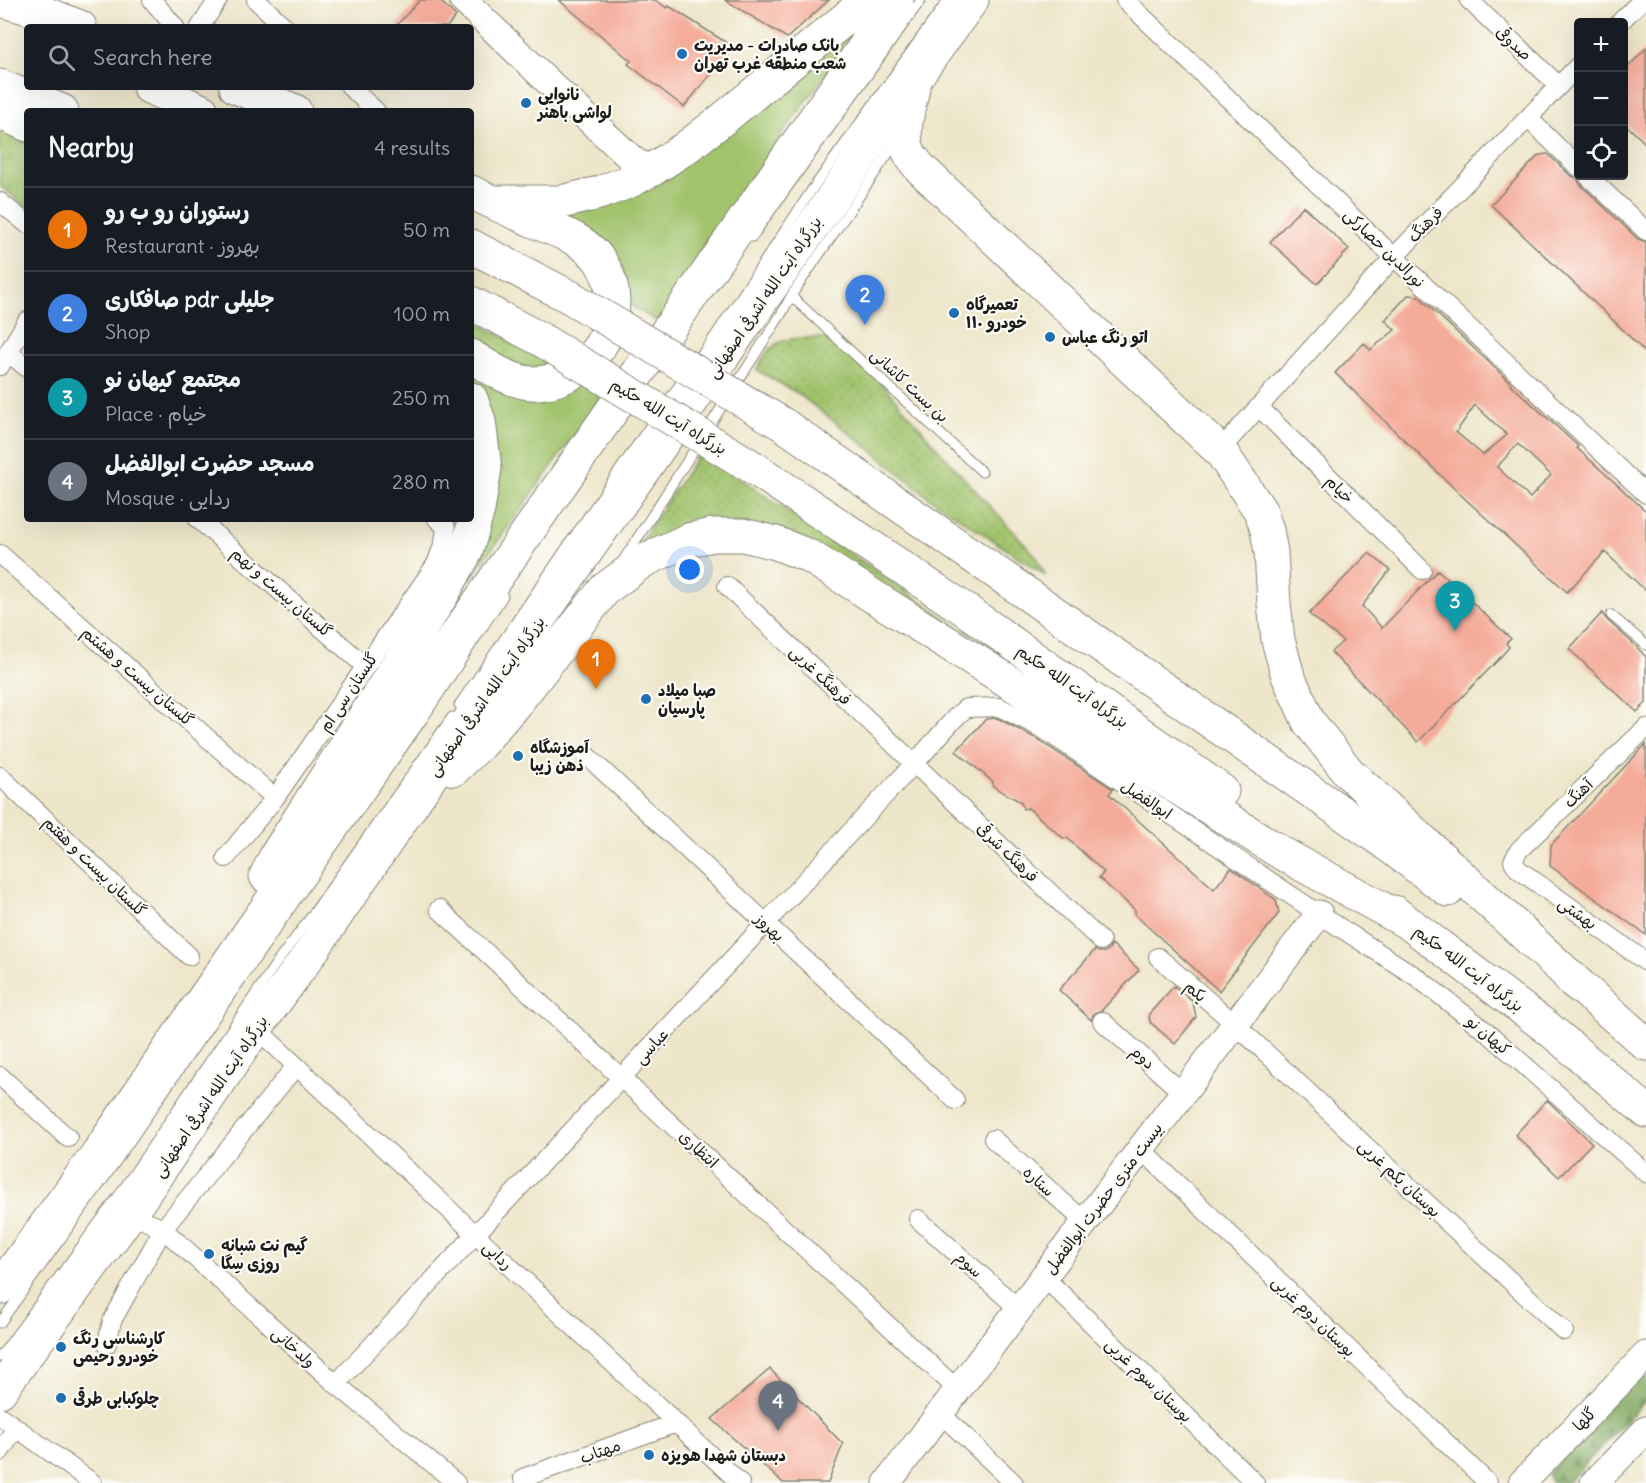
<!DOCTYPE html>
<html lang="en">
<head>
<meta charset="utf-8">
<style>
	:root { --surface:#171b24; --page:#242831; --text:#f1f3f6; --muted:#9ea1a6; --line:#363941; --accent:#2563eb }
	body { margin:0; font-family:Delius,"Playpen Sans Arabic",sans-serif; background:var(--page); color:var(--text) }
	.controls { position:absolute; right:18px; top:18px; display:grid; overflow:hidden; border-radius:6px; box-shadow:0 6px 24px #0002 }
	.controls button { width:54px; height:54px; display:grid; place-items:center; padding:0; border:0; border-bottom:2px solid var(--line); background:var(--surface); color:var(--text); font:30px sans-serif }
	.you { position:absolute; left:690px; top:570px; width:21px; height:21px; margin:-15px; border:4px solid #fff; border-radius:50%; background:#1a73e8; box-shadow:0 0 0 9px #1a73e833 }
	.badge { display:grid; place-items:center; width:39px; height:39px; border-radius:50%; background:var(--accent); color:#fff; font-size:20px; font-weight:700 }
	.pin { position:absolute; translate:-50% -50px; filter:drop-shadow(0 2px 3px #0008) }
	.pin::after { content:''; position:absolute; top:32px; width:21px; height:18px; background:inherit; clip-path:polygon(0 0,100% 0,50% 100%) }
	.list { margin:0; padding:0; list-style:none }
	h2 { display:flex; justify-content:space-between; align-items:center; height:78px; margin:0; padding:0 24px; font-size:26px }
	h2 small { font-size:20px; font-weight:400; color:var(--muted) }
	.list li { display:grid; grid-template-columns:39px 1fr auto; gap:18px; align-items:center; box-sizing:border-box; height:84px; padding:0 24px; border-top:2px solid var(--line) }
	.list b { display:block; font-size:22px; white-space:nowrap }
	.list p { margin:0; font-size:20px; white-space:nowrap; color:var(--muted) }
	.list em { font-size:20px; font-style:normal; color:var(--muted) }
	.icon { flex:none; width:33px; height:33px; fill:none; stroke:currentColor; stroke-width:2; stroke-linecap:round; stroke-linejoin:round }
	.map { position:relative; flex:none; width:1646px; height:1483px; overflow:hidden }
	.search { position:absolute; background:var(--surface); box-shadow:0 6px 24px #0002; left:24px; top:24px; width:450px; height:66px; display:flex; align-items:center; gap:15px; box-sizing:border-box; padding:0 21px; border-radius:6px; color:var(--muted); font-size:22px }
	.panel { position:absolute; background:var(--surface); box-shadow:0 6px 24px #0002; left:24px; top:108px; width:450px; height:414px; border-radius:6px }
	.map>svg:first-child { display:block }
	.grass { fill:#a0c36c; stroke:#5e7044; stroke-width:1.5 }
	.forest { fill:url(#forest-firs); stroke:#4e623e; stroke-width:1.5 }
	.park { fill:url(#park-tufts); stroke:#5e7044; stroke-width:1.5 }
	.garden { fill:url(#garden-dots); stroke:#5e7044; stroke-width:1.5 }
	.building { fill:#f4ab99; fill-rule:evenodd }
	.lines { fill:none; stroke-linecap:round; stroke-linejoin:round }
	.lane-casing { stroke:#858173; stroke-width:11 }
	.street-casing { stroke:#858173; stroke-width:20 }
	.secondary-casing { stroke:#858173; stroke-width:29 }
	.highway-casing { stroke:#858173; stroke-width:35 }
	.lane { stroke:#fff; stroke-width:9 }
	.street { stroke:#fff; stroke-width:18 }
	.secondary { stroke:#fff; stroke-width:27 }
	.highway { stroke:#fff; stroke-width:33 }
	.highway-bridge-casing { stroke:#858173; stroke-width:35; stroke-linecap:butt }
	.highway-bridge { stroke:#fff; stroke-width:33 }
	.poi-dot { fill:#1f6fb2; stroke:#fdfcf7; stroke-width:2 }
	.labels { text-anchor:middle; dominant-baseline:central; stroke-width:4.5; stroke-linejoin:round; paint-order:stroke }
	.street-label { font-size:16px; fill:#1c1c1c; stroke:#fdfcf7 }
	.poi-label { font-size:16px; font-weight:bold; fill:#1c1c1c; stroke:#fdfcf7; text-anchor:start }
</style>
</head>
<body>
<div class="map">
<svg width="1646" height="1483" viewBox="0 0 1646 1483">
	<defs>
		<pattern id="forest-firs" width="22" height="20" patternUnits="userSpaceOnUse" patternTransform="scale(1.5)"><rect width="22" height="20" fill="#80a960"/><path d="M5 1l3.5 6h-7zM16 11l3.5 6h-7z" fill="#68894e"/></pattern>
		<pattern id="park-tufts" width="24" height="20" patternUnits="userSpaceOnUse" patternTransform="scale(1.5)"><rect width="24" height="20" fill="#a0c36c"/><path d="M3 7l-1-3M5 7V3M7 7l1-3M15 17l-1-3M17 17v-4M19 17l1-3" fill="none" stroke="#89a75d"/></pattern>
		<pattern id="garden-dots" width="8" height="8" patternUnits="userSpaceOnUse" patternTransform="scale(1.5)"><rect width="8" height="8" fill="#a0c36c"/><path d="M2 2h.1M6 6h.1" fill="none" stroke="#89a75d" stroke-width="1.8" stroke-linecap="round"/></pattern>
	</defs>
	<rect width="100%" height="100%" fill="#fdfcf7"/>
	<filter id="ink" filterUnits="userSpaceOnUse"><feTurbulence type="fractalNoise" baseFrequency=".0167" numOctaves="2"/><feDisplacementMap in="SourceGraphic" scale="12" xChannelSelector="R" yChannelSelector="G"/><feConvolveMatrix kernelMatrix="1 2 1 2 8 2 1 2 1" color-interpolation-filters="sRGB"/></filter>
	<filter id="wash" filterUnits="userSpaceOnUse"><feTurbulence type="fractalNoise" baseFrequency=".008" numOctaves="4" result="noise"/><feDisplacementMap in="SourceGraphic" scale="24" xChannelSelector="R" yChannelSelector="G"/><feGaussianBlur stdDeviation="1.35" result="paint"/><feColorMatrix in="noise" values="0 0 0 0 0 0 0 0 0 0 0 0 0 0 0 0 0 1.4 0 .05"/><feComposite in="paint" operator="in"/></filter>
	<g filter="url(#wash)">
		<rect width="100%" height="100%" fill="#eee6ca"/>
		<path class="grass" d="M880,0L783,133L660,323L626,303C626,294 626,284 624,275C617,245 592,228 566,217Z
			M471,371L581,381L602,397L474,574L479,547L485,406Z"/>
		<path class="forest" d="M1646,1365V1400L1567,1483H1551L1548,1474Z"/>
		<path class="park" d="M0,129L27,141V208L0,186Z"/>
		<path class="garden" d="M471,319L561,368L543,374L471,346Z
			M820,338L834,339L861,359L953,466L1036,556L1045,575L928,497L875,453L797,393L756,370C760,364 764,355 769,350C782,336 803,338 820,338Z
			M699,453L745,482L1196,788L796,542L631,556Z"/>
		<g id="blocks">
			<path class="building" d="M420,0H439L456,16L447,27H395Z
				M559,0H655L667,8L669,6L733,47L684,107L628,64L631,61Z
				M725,0H829L787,38Z
				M1646,48V144L1623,122V72Z
				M1548,154L1570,175L1577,178L1580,184L1638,239L1646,242V353L1616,323L1491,205L1539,155Z
				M1303,206L1349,249L1317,284L1270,242Z
				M1408,295L1418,296L1511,383L1510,384L1578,446L1577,448L1646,511V591L1605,552L1567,592L1462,496L1335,373L1364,343L1370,350L1395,330L1385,320ZM1475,405L1507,435L1483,455L1456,432ZM1518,444L1551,475L1530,498L1497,467Z
				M1369,553L1390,570L1362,606L1382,628L1438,570L1511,639L1506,643L1509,647L1498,660L1418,742L1331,652L1343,641L1309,614Z
				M1602,613L1607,620L1635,645L1646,657V703L1637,712L1569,649Z
				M997,718L1037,739L1113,789L1109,794L1214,889L1231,868L1276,900L1279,913L1219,991L1135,915V910L1099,878L1104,872L1067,838H1063L1028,808L1023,809L1021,802L999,790L992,785L993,782L956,751L986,719Z
				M1646,744V935L1550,866L1551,845Z
				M1112,944L1139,970L1102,1010L1094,1013L1091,1020L1059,990L1095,950L1099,952H1105L1109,949Z
				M1174,986L1193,1002L1196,1017L1175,1044L1150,1022L1149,1014Z
				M1547,1100L1592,1143L1559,1177L1515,1135Z
				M770,1369L843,1444L828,1483H783L712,1419Z"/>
		</g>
	</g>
	<g filter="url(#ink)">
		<use href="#blocks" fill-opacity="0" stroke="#858173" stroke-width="1.5"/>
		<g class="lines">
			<g class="lane-casing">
				<path id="lane" d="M752,237L921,0
					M791,296L982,472
					M664,406L711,342L811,191L948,0
					M624,559L782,313L791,296L897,141
					M1611,615L1646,645
					M459,705L656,417
					M0,1323L103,1180L305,887L424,717L503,596
					M0,1357L117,1198L275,965L310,918L452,717"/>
			</g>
			<g class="street-casing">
				<path id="street" d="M152,0L175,27
					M256,0L285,27
					M1125,0L1394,257L1646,494
					M1469,0L1559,86
					M1620,22L1639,3
					M200,27L218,0
					M350,87L376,111
					M1528,118L1578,167
					M1588,176L1646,231
					M0,202L27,224
					M8,352L27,368
					M0,366L27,321
					M1259,407L1422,570
					M1229,440L1394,257L1578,66
					M198,519L365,666
					M0,554L275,798
					M727,586L1101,941
					M1646,728L1519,850L1513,861L1518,869L1646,962
					M585,754L955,1100
					M0,776L189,956
					M226,858L275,798L436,564L444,542L446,527L437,519
					M439,909L958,1390
					M1158,957L1235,1024L1564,1331
					M1102,1021L1183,1093
					M256,1028L740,1483
					M0,1076L68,1138
					M993,1139L1085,1222
					M1141,1149L1488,1483
					M130,1214L163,1229L336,1384L456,1483
					M918,1219L1019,1309
					M1044,1277L1255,1483
					M107,1344L112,1321L163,1229L296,1066
					M336,1384L914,764L955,718L966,708L999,707L1043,729L1319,914L1418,978L1487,1032L1646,1173
					M940,1413L1014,1483
					M0,1416L93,1483
					M0,1452L16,1428
					M523,1478L676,1423"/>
			</g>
			<g class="secondary-casing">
				<path id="secondary" d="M463,0L556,89L635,162L653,169
					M887,1483L1319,914
					M1522,1483L1646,1355
					M1594,1483L1646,1430"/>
			</g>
			<g class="highway-casing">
				<path id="highway" d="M0,0L42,12L80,27
					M0,86L62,111
					M149,87L202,111
					M236,87L295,111
					M913,88C909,108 899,137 911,156C914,160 917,164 920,168L1221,452L1261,512L1267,530L1271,552L1274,603L1278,640L1288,676L1309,722L1349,773L1587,992
					M0,112L27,125
					M471,192C492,202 513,212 534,221C557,231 585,239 600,261C634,311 597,379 538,383C515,385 490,368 471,356
					M493,202H561L599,193L628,182L653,169L684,149L723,119L868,0
					M471,246L570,297
					M471,303L540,339
					M784,425L1381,840L1448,890
					M754,468L964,609L1222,791
					M454,769L480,744L518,700L605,589L643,561L688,540L713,535H743L776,543L809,556L1283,854L1412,925
					M266,876L277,854L442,595L466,552L478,510L485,468L479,421L471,399
					M1394,912L1549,1029L1646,1111
					M1570,979L1587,992L1646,1044
					M0,1288L98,1153L209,991L897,0
					M0,1391L130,1214L256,1028L312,951L509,662L726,352L916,77L972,0"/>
			</g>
			<use href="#lane" class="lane"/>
			<use href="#street" class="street"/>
			<use href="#secondary" class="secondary"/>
			<use href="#highway" class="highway"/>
			<g class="highway-bridge-casing">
				<path id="highway-bridge" d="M570,297L784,425
					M540,339L754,468"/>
			</g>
			<use href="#highway-bridge" class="highway-bridge"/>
		</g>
	</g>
	<g class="poi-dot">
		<circle cx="682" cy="54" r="6"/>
		<circle cx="526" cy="103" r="6"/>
		<circle cx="954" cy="313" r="6"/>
		<circle cx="1050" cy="337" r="6"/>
		<circle cx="646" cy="699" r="6"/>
		<circle cx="518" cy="756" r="6"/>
		<circle cx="209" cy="1254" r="6"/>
		<circle cx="61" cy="1347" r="6"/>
		<circle cx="61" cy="1398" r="6"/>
		<circle cx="649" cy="1455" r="6"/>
	</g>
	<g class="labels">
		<g class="street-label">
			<text transform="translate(1514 43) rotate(43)">صدوقی</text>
			<text transform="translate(1425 224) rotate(-46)">فرهنگ</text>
			<text transform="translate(1385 248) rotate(44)">نورالدین حصارکی</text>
			<text transform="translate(764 297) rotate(-56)">بزرگراه آیت الله اشرفی اصفهانی</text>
			<text transform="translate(910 385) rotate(43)">بن بست کاشانی</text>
			<text transform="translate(669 416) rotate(31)">بزرگراه آیت الله حکیم</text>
			<text transform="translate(1340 489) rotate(45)">خیام</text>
			<text transform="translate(282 592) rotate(41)">گلستان بیست و نهم</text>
			<text transform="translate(821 675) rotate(44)">فرهنگ غربی</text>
			<text transform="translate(138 676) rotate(41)">گلستان بیست و هشتم</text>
			<text transform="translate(1073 686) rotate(35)">بزرگراه آیت الله حکیم</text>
			<text transform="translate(348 692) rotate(-56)">گلستان سی ام</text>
			<text transform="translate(486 696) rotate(-55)">بزرگراه آیت الله اشرفی اصفهانی</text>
			<text transform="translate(1578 793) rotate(-44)">آهنگ</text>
			<text transform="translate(1147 799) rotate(34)">ابوالفضل</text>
			<text transform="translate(1008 852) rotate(44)">فرهنگ شرقی</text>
			<text transform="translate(95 866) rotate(44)">گلستان بیست و هفتم</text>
			<text transform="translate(1578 913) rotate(36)">بهشتی</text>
			<text transform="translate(770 927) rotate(43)">بهروز</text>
			<text transform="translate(1469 968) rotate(37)">بزرگراه آیت الله حکیم</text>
			<text transform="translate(1196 991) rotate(41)">یکم</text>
			<text transform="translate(1489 1035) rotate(40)">کیهان نو</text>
			<text transform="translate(651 1046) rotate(-47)">عباسی</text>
			<text transform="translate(1143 1057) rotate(42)">دوم</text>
			<text transform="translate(210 1096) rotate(-56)">بزرگراه آیت الله اشرفی اصفهانی</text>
			<text transform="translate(699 1149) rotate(43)">انتظاری</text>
			<text transform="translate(1400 1178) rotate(43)">بوستان یکم غربی</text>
			<text transform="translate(1039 1181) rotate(42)">ستاره</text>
			<text transform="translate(1103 1198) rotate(-53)">بیست متری حضرت ابوالفضل</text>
			<text transform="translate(498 1255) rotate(43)">ردایی</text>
			<text transform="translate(969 1264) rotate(42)">سوم</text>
			<text transform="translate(1314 1316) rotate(44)">بوستان دوم غربی</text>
			<text transform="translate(294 1347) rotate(42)">ولدخانی</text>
			<text transform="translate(1149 1380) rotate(44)">بوستان سوم غربی</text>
			<text transform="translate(1584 1419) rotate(-46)">گلها</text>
			<text transform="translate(600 1451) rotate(-20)">مهتاب</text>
		</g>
		<g class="poi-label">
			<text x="694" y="45">بانک صادرات - مدیریت<tspan x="694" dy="18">شعب منطقه غرب تهران</tspan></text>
			<text x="538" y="94">نانوایی<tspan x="538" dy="18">لواشی باهنر</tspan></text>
			<text x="966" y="304">تعمیرگاه<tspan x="966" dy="18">خودرو ۱۱۰</tspan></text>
			<text x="1062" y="337">اتو رنگ عباس</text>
			<text x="658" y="690">صبا میلاد<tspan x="658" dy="18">پارسیان</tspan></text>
			<text x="530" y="747">آموزشگاه<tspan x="530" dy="18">ذهن زیبا</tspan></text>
			<text x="221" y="1245">گیم نت شبانه<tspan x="221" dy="18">روزی سِگا</tspan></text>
			<text x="73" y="1338">کارشناسی رنگ<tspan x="73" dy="18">خودرو رحیمی</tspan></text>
			<text x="73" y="1398">چلوکبابی طرقی</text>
			<text x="661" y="1455">دبستان شهدا هویزه</text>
		</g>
	</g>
</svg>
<div class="controls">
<button>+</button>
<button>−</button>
<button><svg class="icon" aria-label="locate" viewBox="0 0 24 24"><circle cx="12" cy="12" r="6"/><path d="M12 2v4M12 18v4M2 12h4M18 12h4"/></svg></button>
</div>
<div class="you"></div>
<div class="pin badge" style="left:596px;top:689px;background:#e8710a">1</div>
<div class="pin badge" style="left:865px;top:325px;background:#3f7fe0">2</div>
<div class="pin badge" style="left:1455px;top:631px;background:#0f9aa8">3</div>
<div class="pin badge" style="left:778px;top:1431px;background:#6b7280">4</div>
<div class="search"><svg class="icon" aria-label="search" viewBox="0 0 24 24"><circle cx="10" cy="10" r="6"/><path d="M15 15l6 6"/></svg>Search here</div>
<section class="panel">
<h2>Nearby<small>4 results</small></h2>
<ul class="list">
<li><span class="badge" style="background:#e8710a">1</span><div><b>رستوران رو ب رو</b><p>Restaurant · بهروز</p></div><em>50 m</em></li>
<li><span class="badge" style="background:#3f7fe0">2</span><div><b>صافکاری pdr جلیلی</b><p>Shop</p></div><em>100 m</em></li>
<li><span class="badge" style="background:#0f9aa8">3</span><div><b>مجتمع کیهان نو</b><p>Place · خیام</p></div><em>250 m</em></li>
<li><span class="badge" style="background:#6b7280">4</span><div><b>مسجد حضرت ابوالفضل</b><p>Mosque · ردایی</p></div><em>280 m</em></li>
</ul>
</section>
</div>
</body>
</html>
